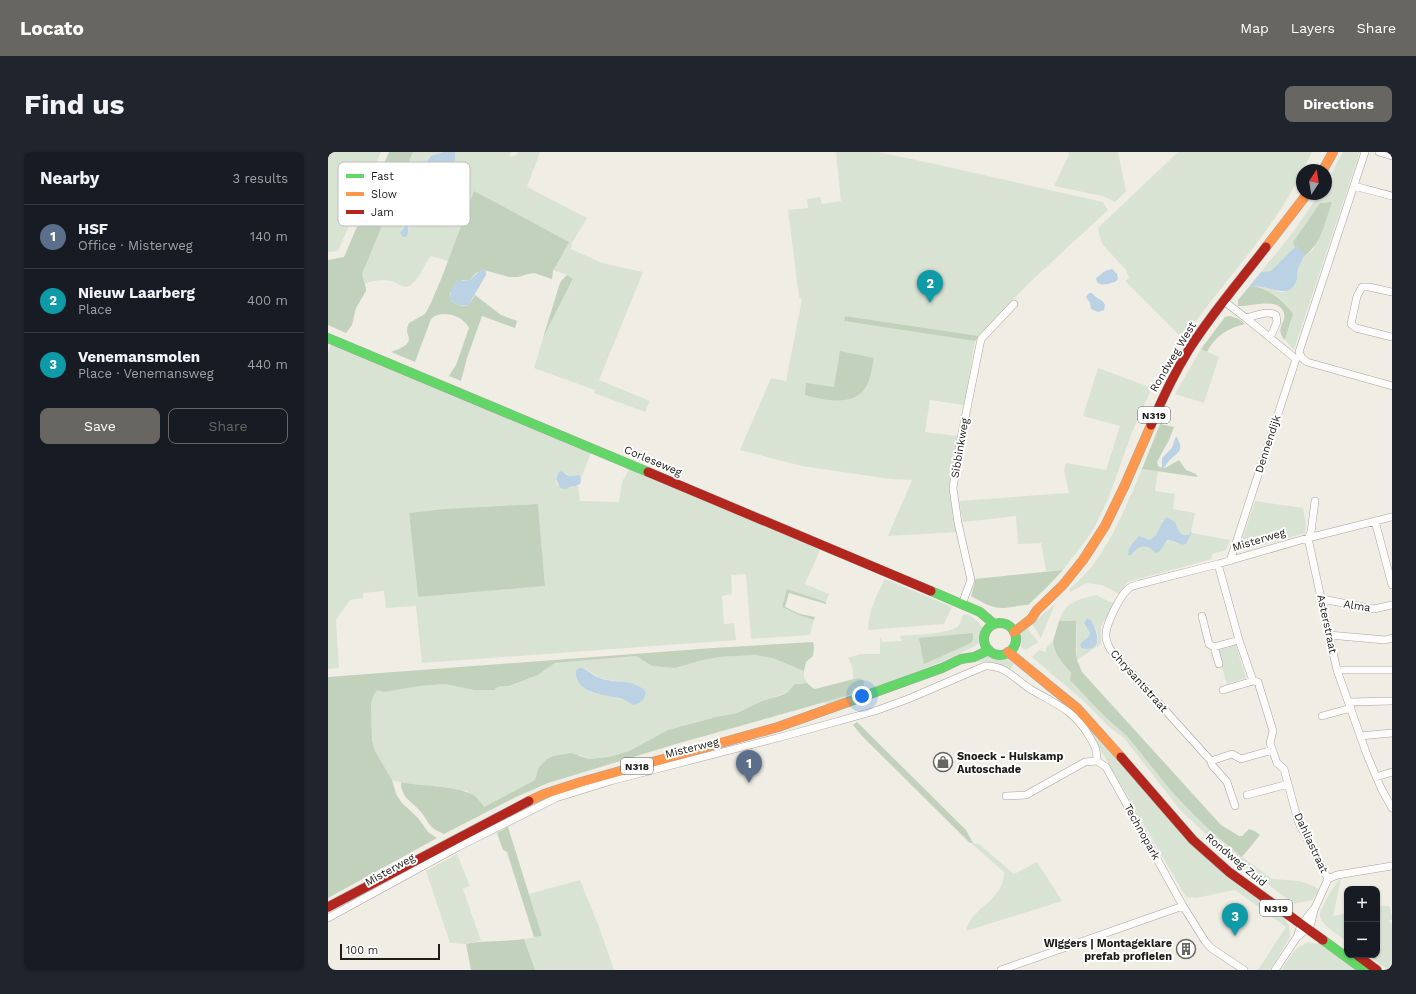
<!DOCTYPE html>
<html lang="en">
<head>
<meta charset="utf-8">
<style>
	:root { --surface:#171b24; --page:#20242c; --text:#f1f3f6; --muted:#9ea1a6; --line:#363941; --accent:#686660 }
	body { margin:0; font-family:"Work Sans",sans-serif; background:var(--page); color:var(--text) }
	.controls { position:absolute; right:12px; bottom:12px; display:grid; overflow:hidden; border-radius:8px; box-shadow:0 1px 3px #0004 }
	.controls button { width:36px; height:36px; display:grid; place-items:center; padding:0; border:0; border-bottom:1px solid var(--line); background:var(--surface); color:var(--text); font:20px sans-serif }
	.compass { position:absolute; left:968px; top:12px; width:36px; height:36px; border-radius:50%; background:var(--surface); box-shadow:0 1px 3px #0004; rotate:12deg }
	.scale { position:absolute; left:12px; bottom:10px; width:100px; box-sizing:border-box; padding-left:4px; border:2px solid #1f1d18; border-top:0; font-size:11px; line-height:14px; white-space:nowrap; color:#1f1d18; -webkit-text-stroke:3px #fff; paint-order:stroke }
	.you { position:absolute; left:534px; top:544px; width:14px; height:14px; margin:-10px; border:3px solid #fff; border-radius:50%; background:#1a73e8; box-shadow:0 0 0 6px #1a73e833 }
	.badge { display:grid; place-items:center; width:26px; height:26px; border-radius:50%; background:var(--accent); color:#fff; font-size:13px; font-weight:700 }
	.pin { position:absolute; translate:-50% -33px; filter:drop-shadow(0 1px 2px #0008) }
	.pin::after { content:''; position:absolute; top:21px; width:14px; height:12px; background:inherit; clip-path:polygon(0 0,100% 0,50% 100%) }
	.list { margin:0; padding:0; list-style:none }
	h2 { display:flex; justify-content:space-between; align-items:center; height:52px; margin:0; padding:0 16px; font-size:17px }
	h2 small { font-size:13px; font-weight:400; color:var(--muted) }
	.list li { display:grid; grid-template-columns:26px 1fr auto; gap:12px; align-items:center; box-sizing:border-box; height:64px; padding:0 16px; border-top:1px solid var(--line) }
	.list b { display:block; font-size:15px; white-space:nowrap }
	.list p { margin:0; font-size:13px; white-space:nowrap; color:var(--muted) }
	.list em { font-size:13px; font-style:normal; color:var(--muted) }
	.actions { display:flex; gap:8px; padding:12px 16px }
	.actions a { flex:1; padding:9px 0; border:1px solid var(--accent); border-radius:8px; text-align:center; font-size:14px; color:var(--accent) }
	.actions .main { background:var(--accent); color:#fff }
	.map { position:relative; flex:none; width:1064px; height:818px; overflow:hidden; border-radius:8px }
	header { display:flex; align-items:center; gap:24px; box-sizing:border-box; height:56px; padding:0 20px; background:var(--accent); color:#fff }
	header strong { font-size:19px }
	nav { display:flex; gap:22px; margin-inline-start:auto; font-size:14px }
	.intro { display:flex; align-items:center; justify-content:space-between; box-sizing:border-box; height:96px; padding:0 24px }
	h1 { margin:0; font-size:28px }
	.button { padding:10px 18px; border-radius:8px; background:var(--accent); color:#fff; font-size:14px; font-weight:700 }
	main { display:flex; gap:24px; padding:0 24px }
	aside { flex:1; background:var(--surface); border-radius:8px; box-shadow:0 1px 3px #0004 }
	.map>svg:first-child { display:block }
	.green { fill:#d9e3d4; fill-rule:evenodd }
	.forest { fill:#c1d1bc }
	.water { fill:#bad2e4 }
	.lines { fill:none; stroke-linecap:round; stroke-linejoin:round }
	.street-casing { stroke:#a7a49f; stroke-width:8 }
	.fast-casing { stroke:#a7a49f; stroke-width:10 }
	.slow-casing { stroke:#a7a49f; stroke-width:10 }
	.jam-casing { stroke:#a7a49f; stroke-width:10 }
	.street { stroke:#fdfcfb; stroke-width:7 }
	.fast { stroke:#63d668; stroke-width:9 }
	.slow { stroke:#ff974d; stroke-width:9 }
	.jam { stroke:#b3261e; stroke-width:9 }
	.labels { text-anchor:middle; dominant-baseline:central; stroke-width:4; stroke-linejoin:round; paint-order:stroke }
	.shield { fill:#fff; stroke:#62615d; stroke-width:1 }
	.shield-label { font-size:10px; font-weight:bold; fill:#1f1d18 }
	.street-label { font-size:11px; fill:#1f1d18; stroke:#fff }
	.poi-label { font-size:11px; font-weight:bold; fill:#1f1d18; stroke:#fff; text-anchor:start }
	.key { fill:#fff; stroke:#bcbbba; stroke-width:1 }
	.key-label { font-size:11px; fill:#1f1d18 }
</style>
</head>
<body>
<header>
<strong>Locato</strong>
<nav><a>Map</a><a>Layers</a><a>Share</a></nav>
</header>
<div class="intro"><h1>Find us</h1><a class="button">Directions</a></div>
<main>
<aside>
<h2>Nearby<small>3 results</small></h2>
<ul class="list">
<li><span class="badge" style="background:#5c6f8a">1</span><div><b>HSF</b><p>Office · Misterweg</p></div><em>140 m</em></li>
<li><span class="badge" style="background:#0f9aa8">2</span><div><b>Nieuw Laarberg</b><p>Place</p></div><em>400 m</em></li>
<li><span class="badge" style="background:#0f9aa8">3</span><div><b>Venemansmolen</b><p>Place · Venemansweg</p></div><em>440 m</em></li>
</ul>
<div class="actions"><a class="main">Save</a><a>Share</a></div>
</aside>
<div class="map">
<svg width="1064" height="818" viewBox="0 0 1064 818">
	<rect width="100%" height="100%" fill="#f0ede5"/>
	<path class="green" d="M0,0H53L10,99L0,100Z
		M85,0H116L107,3L82,51L79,71L73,78L81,79C81,65 93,63 97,50C98,47 97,44 97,41C96,34 99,29 103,23C120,18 125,21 126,39L135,41L136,28L128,18L127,0H183L181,5L189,3L190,0H212L199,35L259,66L244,91L243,97L274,111L315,120L271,228L322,249L317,260L266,241L267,238L206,216L215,186L245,128L239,123L225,118L231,106L146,39L120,109L103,104C95,113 91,129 80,135C75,135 72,133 68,131C58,126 47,128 37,132L34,122Z
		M508,0H550L593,9L775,50L780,58L700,132L651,184L518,164L517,169L647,189L636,253L602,248L597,280L630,284L621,332L630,380L560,384L584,328L562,327L474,314L412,298L443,226L458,229L474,147L471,145L460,58L480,56L479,47L492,45L494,52L513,49Z
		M740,0H790L798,39L787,50L774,44L726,34L741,3Z
		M850,0H984C975,18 966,36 955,54C925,100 887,141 855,187L797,129L801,126L798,118L776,94L773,89L770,76Z
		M1015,0H1032L970,185L966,198L957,188C959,182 962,175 963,169C965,149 943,140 927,134H937L951,140H956L965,134L970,125L971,115L975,105L985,98L1003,50L992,51L965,90L967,96L943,119L933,120L966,79L991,42H998V31Z
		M3,192L263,301L253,326L248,323L241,324L238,321H230C227,325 228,328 229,333L241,334H250L252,349L291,350L294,330L301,317L492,398L477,432L501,442L498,450L459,437L454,455L473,464L486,468L482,483L423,487L418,422L403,423L404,442L394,444L396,472L406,471L408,488L94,511L88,454L58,456L56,439L35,441V446L22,448L8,468L11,516L0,517V201ZM210,352L217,434L90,445L81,361L115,357Z
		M873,197L891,205L876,251L847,242Z
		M770,216L824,236L804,280L781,345L770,368L763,381L735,418L718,419L713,391L690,392L688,364L635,370L631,349L741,341L736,319L738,311L778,318L792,274L755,264Z
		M814,317L830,319L827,339L847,342L845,357L867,361L863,380L860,383C853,383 851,381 849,375L835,368C833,376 829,385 822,388L814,385L806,400C811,394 816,393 823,397L843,388L850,392H858L864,381L902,388L898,398L884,402V407L799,430L792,442L774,433L759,431L742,440L741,437C748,431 755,425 761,418C785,388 799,352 814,317Z
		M927,349L975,356L978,373L977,381L910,400Z
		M557,427L624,455L616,472L540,478C542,455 547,447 557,427Z
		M768,443L782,450L787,451L773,474V492L749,508L748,470L731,469C738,449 749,448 768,443ZM759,466L763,468C768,475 770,481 770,489H756L760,485L762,481L756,471Z
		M727,452L713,486L704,472Z
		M636,462C644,463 650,469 655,476L653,486L649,493L623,506L500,554L496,550L525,542L530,526L525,527C526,519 524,513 520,506L532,502H552V485L555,490L574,489L572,484C582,483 625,482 631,473C633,470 633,465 636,462Z
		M698,474L710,490L698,498L694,496C690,487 693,480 698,474Z
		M725,489C726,503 735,511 743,522L742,528L776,564L799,584L844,640L867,664L898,693L944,727L971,729L986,734L991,738L984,748L966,752L896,699L853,659L796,586L780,574L758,551L704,505L711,498L717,500L719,495Z
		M908,493L918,526L899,532L889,499Z
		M427,503L444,506L476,519V525L479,531H471L460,540L434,549L409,561L388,565L340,578L301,599L281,605L261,607L252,603L210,617L207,628L156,655L139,639L105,634L73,631L64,628L47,599L44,588L43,552L45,545L49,538L56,540L92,534L117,532L146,538H166L172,534H181L210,523L227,511L308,504L324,514L347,516L375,508L391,505ZM258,517L271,526L310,533L305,553C301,551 297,548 293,547C277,541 256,545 248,526Z
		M662,503L668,505H677L686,512L682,517C671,512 661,508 648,510Z
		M760,576L825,649L956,765L961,774L962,785L942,818H930L958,775L907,738L868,746L858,745Z
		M643,691L651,692L686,722L709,710L734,749L638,779C645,752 676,750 676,720Z
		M129,702L142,734L135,737L153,789L138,792L122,791L98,719Z
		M1013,726L1005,764L1019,761V789C1011,783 989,771 992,761C993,756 997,751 999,746C1003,739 1007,732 1013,726Z
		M252,728L271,775L286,818H207L196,787L214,784L201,742Z
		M1049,741L1051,754H1062L1064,767L1061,769L1064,773V818H1061L1039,803H1049Z
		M980,790L989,792L993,790L1034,818H953L968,797Z"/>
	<path class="forest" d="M61,0H85L34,122L38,136V139L28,156L24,173L18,181L0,173V108L16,105Z
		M146,39L241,90L225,119L224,127L206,121L200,122L190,125H181L156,118L148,121L142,128H134L122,141V148C136,157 139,157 147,143L173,163L189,169L187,176L154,164L139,206L133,229L121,224L128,213L141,176C135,163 113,157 103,167L87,210L63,200C68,198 81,194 81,187C80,179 77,181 81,171L97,162L102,153L114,125Z
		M1004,50C996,71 995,91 975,105L969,95L967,96L965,90L992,51Z
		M239,123L245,127L215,186L231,134L233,129Z
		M925,134C942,138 955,147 965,162L957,188C945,175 961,170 955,159C948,145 922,155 910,154V148L920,136Z
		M517,164L651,184L647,189L516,169Z
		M902,164L911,167L917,172C900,176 887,184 879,200L873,197L897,165Z
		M512,199L546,206C544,214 543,226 539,233C527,256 496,248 477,243L478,231L506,235Z
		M832,272L846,275L841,288L830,308L829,311L831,315L837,316L851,308L858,318L868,322L870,325L814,317Z
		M210,352L217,434L90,445L81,361L115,357Z
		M735,418L719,435L700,453C692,453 685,455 677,456C664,457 654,450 643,444L646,434L647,427Z
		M459,437L498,450V452L461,441L457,455L472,462L487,465L486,468L473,464L454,455Z
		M731,469H748V501L749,508L754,520L893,673L911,684H914L921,677L927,679L932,683L914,705L887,683L867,664L844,640L799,584L776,564L742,528L743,521C735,511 726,503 725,489Z
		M645,481V488L643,491L596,512L591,486Z
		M485,490L486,494L485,504L478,510L476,519L444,506L427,503L391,505L375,508L347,516L324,514L308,504L227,511L210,523L181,534H172L166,538H146L117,532L92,534L56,540L49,538L45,545L43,552L44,588L47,599L64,628L68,642L74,651L90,666L100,680L109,686L0,746V525L385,496Z
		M530,526L534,527L536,530V538L525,542L348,592L220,631L188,645L116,682C113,680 108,679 105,676C100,672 98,666 94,661C86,651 73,646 73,631H77C94,634 135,634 148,645C151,648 154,652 156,655L207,628L210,617L214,612L219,607L226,604L243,601L261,607L281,605L301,599L340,578L388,565L409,561L434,549L454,543L460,540L467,532L479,531L486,537L491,536Z
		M529,570L638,678L645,691H642L535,585L525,573Z
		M180,675L214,784L206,785L179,700L175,698L169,681Z
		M196,787L207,818H143L138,792C158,788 177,790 196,787Z"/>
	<path class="water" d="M116,0H127L128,18L136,28L137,34L133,45L130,46L128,44C126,39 127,33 126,28C123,18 110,21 103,23C91,39 101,41 98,54C96,62 86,64 82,70C79,75 82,80 78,85H75L72,81L79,71L82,51L88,29L94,17L103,4Z
		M969,95L976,100C976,106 972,111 970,118C969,122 970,126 968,130C958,151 936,128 920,136L933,120L943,119L966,96Z
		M154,117L158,119V123L141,152C135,156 128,152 122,148C122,140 124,135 129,129L142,128Z
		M784,117L789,122L790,127L787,130C780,132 769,136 768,126L777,119Z
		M761,141H764C768,147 774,146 777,153L776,158L770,160L763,157L762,151L758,145Z
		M848,284C860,303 844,300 837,315L834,316V306L844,296Z
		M233,319L241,324L251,323L253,327L252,332L248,334H243L238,337L232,336L228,327L230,321Z
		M839,365L847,370C850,377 851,384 860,383L863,380L864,381L858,392C850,394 848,388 840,388C835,392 836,398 828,401C826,400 825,398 823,397C814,391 808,397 803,403H800C800,395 806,390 811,384L822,388C832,383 831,371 839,365Z
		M759,466L763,468C770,480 776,501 753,496L752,492L760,485L762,481L756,471Z
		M251,516C259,516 263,523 271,526C287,532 306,526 318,540C316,549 312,551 305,553C300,550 296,547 291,546C275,542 247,542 248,519Z"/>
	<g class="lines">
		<g class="street-casing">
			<path id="street" d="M1037,0L971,200L974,206L979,210L1064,234
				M1051,0L1064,4
				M1026,34L1064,44
				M1064,140L1041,135H1034L1029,144L1023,172L1028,176L1064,185
				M897,150L918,166
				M987,349L983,380L980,386L1001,483L1009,518L1039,603L1053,636L1064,656
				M1047,369L1064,433
				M902,409L968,207L918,166C927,164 939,158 948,163L949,170L942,186
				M890,412L911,488L925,529L930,530L945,579L942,591L949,611L956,617L970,669L1000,727
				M994,447L1046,457L1064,453
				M634,452L643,428L630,371L625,336L632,291L653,187L686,152
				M874,464L881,492L886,495L911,488
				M1001,483L1057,488L1064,486
				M886,495L891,512
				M1009,518H1064
				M895,538L925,529
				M1021,550L1064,549
				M994,564L1023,556
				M1032,584L1064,581
				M944,598L913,607L904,602L883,609L782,497C780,492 777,488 778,482C778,472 792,444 800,437C803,434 808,433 812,432L890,412L980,386L1064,365
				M883,609L884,613L899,630L907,654
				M1048,625L1064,620
				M919,643L960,632
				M678,644L698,643L757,610L769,609L778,615L855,754L877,789L883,796L916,818
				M0,766L130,695L228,646L286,628L453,585L547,559L580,547L657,514C677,513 687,527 702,537C726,551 746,558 761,584C767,594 769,597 769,609
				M969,785L979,777L983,771L986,758L1000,727L1009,723L1064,714
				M673,818L855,754
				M947,818L969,785L973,773L985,758"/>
		</g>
		<g class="fast-casing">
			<path id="fast" d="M0,186L320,320
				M603,439L652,460L666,472
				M656 487a16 16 0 1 1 32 0a16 16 0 1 1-32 0Z
				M520,550L614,516L633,507L646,505L661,498
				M995,788L1036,818"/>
		</g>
		<g class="slow-casing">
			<path id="slow" d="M995,18L1005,0
				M938,95L979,42
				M686,480L703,467L709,458L735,433L755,408L777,374L796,335L823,273
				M680,500L750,557L793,605
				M201,649L216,642L253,630L450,575L520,550"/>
		</g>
		<g class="jam-casing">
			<path id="jam" d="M823,273C834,247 846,222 860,199C883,162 912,129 938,95
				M320,320L603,439
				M793,605L865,688L901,720L995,788
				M0,755L201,649
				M1030,804L1049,818"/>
		</g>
		<use href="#street" class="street"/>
		<use href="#fast" class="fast"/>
		<use href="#slow" class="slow"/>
		<use href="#jam" class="jam"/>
	</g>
	<defs>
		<g id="shop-ring" transform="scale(1)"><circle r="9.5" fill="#fff" stroke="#686660" stroke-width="1.5"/><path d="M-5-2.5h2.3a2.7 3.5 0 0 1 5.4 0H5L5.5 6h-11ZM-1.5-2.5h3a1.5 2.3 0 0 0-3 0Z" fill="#686660"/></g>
		<g id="building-ring" transform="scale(1)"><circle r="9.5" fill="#fff" stroke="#686660" stroke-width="1.5"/><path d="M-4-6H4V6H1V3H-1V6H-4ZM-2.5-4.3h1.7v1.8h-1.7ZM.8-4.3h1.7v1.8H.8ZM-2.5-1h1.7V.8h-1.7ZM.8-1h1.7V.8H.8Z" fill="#686660"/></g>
	</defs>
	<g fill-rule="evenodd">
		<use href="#shop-ring" x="615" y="610"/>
		<use href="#building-ring" x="858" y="797"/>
	</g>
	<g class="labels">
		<g class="shield">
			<rect x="810" y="255" width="32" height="16" rx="3"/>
			<rect x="293" y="606" width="32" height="16" rx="3"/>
			<rect x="932" y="748" width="32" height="16" rx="3"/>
		</g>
		<g class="shield-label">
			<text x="826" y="263">N319</text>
			<text x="309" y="614">N318</text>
			<text x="948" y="756">N319</text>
		</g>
		<g class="street-label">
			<text transform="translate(845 205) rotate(-59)">Rondweg West</text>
			<text transform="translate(940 292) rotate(-72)">Dennendijk</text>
			<text transform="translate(632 296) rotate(-80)">Sibbinkweg</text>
			<text transform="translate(325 309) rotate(23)">Corleseweg</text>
			<text transform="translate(931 388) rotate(-17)">Misterweg</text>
			<text transform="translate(1029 454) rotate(9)">Alma</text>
			<text transform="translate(999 472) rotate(78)">Asterstraat</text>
			<text transform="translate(811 529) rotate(48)">Chrysantstraat</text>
			<text transform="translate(364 596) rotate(-14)">Misterweg</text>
			<text transform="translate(814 680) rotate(61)">Technopark</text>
			<text transform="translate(983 691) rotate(65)">Dahliastraat</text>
			<text transform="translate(908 708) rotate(40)">Rondweg Zuid</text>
			<text transform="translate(62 718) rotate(-29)">Misterweg</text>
		</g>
		<g class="poi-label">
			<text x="629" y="604">Snoeck - Huiskamp<tspan x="629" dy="13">Autoschade</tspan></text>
			<text x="844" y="791" text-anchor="end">Wiggers | Montageklare<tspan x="844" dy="13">prefab profielen</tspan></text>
		</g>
	</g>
	<rect x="10" y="10" width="132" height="64" rx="6" class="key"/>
	<rect x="18" y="22" width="18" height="4" fill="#63d668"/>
	<rect x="18" y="40" width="18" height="4" fill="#ff974d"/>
	<rect x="18" y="58" width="18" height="4" fill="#b3261e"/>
	<g class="key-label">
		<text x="43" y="28">Fast</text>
		<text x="43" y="46">Slow</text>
		<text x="43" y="64">Jam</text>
	</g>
</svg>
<div class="controls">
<button>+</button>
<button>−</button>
</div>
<svg class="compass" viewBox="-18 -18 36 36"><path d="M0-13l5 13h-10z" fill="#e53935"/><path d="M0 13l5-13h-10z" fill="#9ea1a6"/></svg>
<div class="scale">100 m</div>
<div class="you"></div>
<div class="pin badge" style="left:421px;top:631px;background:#5c6f8a">1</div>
<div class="pin badge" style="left:602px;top:151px;background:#0f9aa8">2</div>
<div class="pin badge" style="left:907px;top:784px;background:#0f9aa8">3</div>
</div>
</main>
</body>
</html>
